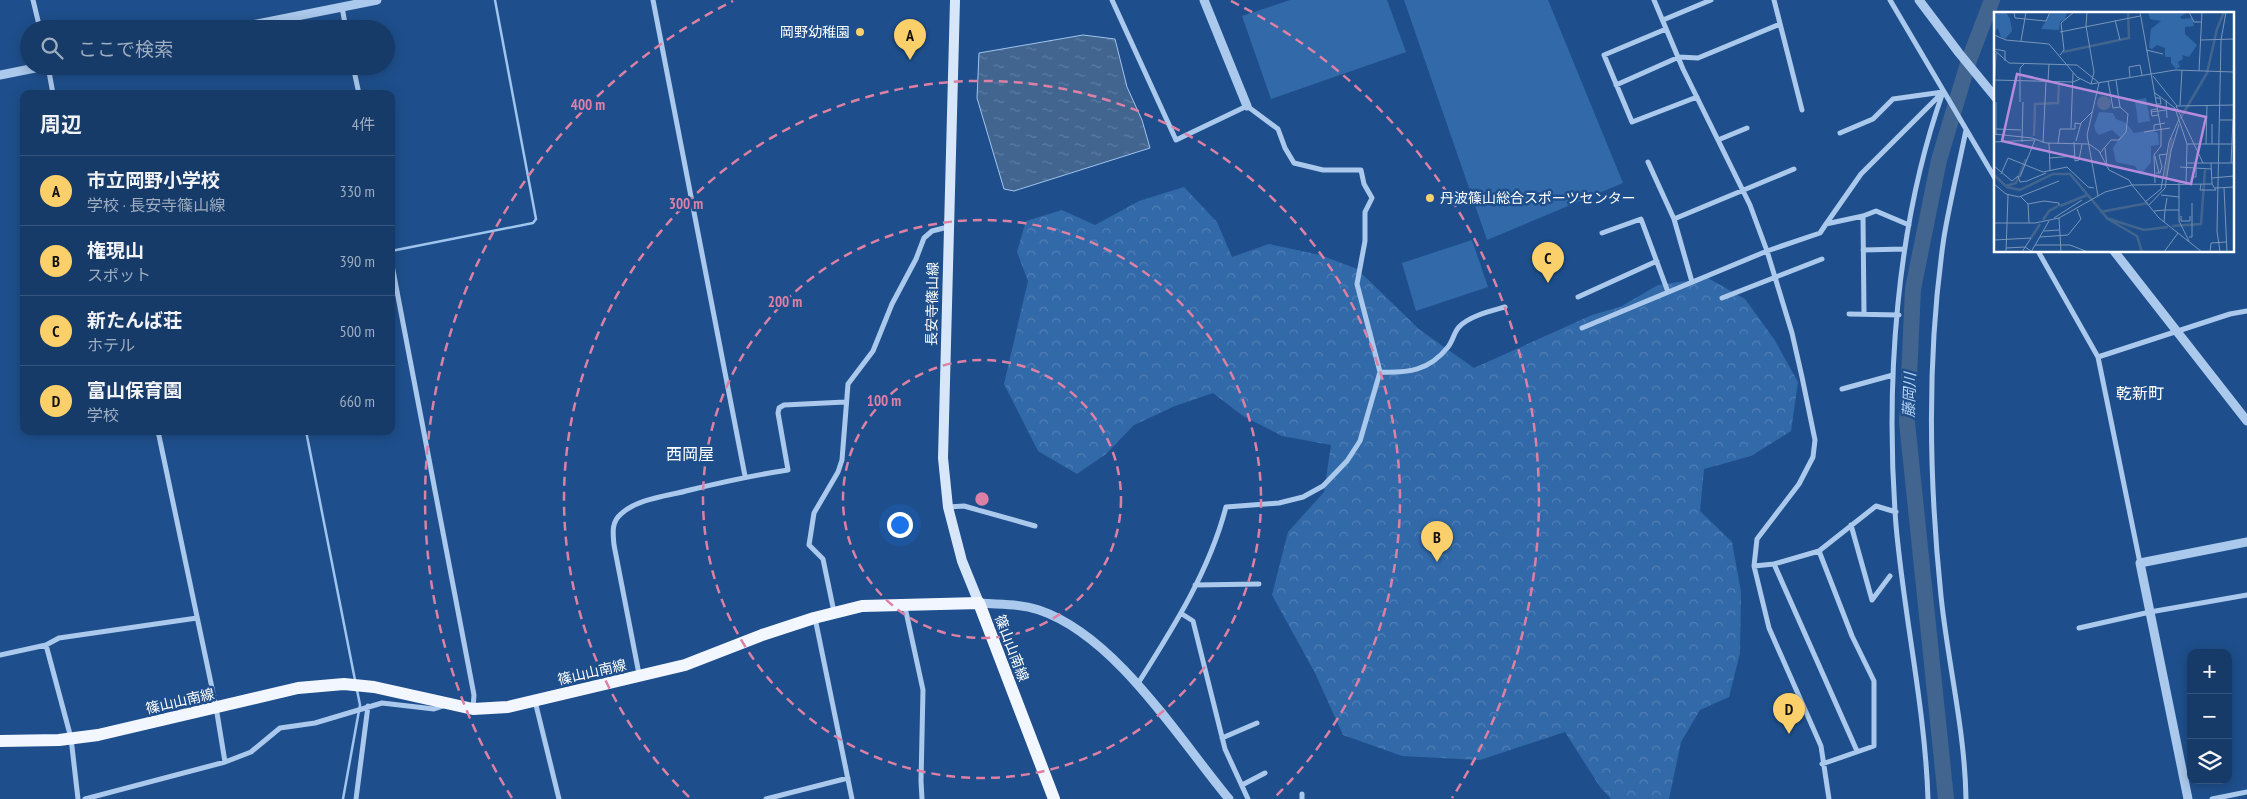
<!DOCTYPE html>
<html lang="ja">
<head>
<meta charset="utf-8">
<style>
	:root { --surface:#163b69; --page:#234671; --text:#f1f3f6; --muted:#9eadc0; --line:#35557d; --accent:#fbd06b }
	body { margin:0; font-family:"PT Sans Narrow","Noto Sans JP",sans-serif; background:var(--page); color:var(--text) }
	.controls { position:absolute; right:15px; bottom:15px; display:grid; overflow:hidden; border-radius:10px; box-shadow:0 2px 12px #0003 }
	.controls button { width:45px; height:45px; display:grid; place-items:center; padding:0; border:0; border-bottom:1px solid var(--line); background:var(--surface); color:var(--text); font:25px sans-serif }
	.you { position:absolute; left:899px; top:524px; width:18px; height:18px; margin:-12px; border:4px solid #fff; border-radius:50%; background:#1a73e8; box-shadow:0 0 0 8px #1a73e833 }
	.badge { display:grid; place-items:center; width:32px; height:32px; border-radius:50%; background:var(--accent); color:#111; font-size:16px; font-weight:700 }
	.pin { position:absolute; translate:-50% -41px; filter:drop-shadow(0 1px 2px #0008) }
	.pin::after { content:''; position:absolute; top:26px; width:18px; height:15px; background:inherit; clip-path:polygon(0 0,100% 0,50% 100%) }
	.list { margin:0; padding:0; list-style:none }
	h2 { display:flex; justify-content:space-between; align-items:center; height:65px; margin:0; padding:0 20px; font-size:21px }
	h2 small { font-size:16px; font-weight:400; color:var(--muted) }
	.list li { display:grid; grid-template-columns:32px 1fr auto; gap:15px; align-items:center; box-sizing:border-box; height:70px; padding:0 20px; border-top:1px solid var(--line) }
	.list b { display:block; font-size:19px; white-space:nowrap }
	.list p { margin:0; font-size:16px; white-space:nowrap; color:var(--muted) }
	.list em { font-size:16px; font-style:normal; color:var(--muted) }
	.icon { flex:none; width:28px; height:28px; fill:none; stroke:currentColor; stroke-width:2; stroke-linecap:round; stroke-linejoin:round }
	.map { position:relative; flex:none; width:2247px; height:799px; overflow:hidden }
	.search { position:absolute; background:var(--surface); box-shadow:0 2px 12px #0003; left:20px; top:20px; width:375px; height:55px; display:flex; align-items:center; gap:12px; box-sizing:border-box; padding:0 18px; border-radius:28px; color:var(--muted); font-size:19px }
	.panel { position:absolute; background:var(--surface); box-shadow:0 2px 12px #0003; left:20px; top:90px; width:375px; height:345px; border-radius:10px }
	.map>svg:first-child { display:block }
	.forest { fill:url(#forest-crowns) }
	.pitch { fill:#3269a9 }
	.water { fill:url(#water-ripples); stroke:#9fc4ee }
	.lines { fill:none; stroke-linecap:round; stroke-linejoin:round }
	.stream { stroke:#9fc4ee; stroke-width:2.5 }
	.river { stroke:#426590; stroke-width:16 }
	.minor { stroke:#abc9ec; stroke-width:5 }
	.tertiary { stroke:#abc9ec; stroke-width:9 }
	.secondary { stroke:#d7e6f9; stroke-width:10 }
	.primary { stroke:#f1f6ff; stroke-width:12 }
	.ring { fill:none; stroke:#dd80a5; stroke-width:2.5; stroke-dasharray:9 6 }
	.poi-dot { fill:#fbd06b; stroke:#1e4f8c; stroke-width:2 }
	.labels { text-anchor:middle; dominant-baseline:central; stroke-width:5; stroke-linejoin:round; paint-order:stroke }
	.poi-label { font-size:14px; fill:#fff; stroke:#1e4f8c; text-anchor:end }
	.street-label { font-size:14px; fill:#fff; stroke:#1e4f8c }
	.water-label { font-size:15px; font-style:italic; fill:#b7d3f3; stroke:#1e4f8c }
	.quarter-label { font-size:16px; fill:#fff; stroke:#1e4f8c }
	.inset-river { fill:none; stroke:#426590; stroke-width:2.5 }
	.inset-road { fill:none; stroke:#7895ba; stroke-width:1 }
	.view { fill:#b68bdc; fill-opacity:0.15; stroke:#b68bdc; stroke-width:2.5 }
	.inset-edge { fill:none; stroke:#fff; stroke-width:2.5 }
	.centre { fill:#dd80a5; stroke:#1e4f8c; stroke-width:2.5 }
	.ring-label { font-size:15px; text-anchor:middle; font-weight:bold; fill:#dd80a5; stroke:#1e4f8c; stroke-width:5; stroke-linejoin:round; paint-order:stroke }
</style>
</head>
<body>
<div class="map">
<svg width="2247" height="799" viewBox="0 0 2247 799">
	<defs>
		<pattern id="forest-crowns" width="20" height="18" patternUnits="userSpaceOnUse" patternTransform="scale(1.25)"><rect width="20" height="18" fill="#3269a9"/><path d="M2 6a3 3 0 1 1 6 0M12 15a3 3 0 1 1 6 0" fill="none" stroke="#5180b6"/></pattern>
		<pattern id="water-ripples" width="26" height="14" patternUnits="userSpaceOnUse" patternTransform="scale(1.25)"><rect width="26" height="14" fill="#426590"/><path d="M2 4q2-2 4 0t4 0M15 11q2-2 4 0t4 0" fill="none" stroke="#5e7ca1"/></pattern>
	</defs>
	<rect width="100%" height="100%" fill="#1e4f8c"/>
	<path class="forest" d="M1184,187L1217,222L1232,257L1269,244L1320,255L1357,269L1420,330L1474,368L1592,315L1620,307L1658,285L1708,278L1745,299L1774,339L1798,382L1791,431L1751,456L1704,469L1700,511L1732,542L1741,592L1740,653L1729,697L1700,710L1681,742L1669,799H1611L1600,787L1565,732L1480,760L1402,756L1343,735L1315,673L1272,595L1288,532L1324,492L1331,445L1282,436L1243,416L1213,393L1175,406L1134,425L1106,454L1077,474L1038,451L1004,384L1028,281L1017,252L1026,221L1062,210L1095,225L1139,201Z"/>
	<path class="pitch" d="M1290,0H1387L1406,52L1271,99L1242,16Z
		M1404,0H1548L1623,183L1487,240Z
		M1472,240L1488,287L1416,311L1402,263Z"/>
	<path class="water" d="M1083,35L1115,39L1127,87L1142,120L1150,148L1014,191L1004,189L977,98L979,53Z"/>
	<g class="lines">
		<path class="stream" d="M391,251L533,223L536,219L495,0
			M306,431L355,680
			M343,799L360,705L357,690"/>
		<path class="river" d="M1946,799L1907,422L1913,289L1939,160L1969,60L1992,0"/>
		<path class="minor" d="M33,0L40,29
			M653,0L745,476
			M1112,0L1176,140L1247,106L1278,129L1285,148L1294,163L1323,170H1361L1364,184L1372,198L1365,212V241L1357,284L1380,372L1360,441L1347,461L1323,486L1303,497L1279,503L1226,507C1209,572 1173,628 1137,685
			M1654,0L1683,69L1750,205L1767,251L1792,333L1802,377L1815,440L1813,457L1799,484L1757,539L1754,566L1769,628L1821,746L1829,799
			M1774,0L1802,110
			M1890,0L1996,180
			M342,7L346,29
			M1663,20L1711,0
			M1666,29L1604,55L1632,122L1697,97
			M48,66L53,94
			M353,66L359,94
			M1616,85L1679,57L1698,58L1780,24
			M1840,133L1873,119L1893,99L1943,92
			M1718,140L1747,128
			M1648,162L1674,219
			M1826,224L1861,174L1941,94
			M1602,233L1641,219L1668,292
			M1863,250L1904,249
			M2038,251L2098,357L2140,563
			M391,260L474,695L473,708
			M1692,282L1674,219L1794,169
			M1578,297L1657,261
			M1722,298L1822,259
			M1849,314L1899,315
			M1864,314L1863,216L1876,211L1909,225
			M1582,328L1767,251L1820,233L1826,224L1863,216
			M2098,357L2230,314L2247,311
			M1380,372C1408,373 1429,371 1448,347C1453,341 1454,332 1459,327C1469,316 1491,311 1505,307
			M1842,389L1893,375
			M158,431L216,707L225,762
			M948,507L964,506L1035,526
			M1851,525L1872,600L1890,576
			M1774,564L1857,751
			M1754,566L1774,564L1819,551
			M1195,585L1259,584
			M905,607L923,690L921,781L922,799
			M834,612L823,559L809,545L814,513L838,472L842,460L848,384L873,351L892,304L916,259L924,238L932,231L948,227
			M1182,614L1193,621L1225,749L1248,799
			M815,618L852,799
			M2079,628L2150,612L2247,595
			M46,645L71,738L78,799
			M0,655L46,645L59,638L197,618
			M639,674L614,545C613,534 611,522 621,514C638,498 669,496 690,490C723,482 755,475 788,470L778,413L779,408L784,405L845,402
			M535,701L559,799
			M1222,738L1257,723
			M1822,764L1874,746V681L1852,636L1819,551L1876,506L1896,512
			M1242,785L1265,773
			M85,799L225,762L251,752L280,728L315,723L382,703L434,709L443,706
			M356,799L368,706
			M766,799L848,778
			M1302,799V794
			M1928,799C1925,707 1904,617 1896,525C1885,384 1896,225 1943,92
			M1966,799C1965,731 1948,664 1941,596C1929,480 1927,353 1944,237C1950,201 1959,165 1966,130
			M2212,799L2247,792"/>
		<path class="tertiary" d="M1204,0L1247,106
			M1919,0L1959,53L1996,98
			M232,29L377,0
			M0,75L45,66
			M2114,251L2247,421
			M979,603C999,604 1020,604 1039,610C1116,636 1179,739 1229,799
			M2188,799L2140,563L2247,542"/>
		<path class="secondary" d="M955,0L943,458L948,507L962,561L979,603"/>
		<path class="primary" d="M0,741L59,740L98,735L298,688L344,684L374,687L473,709L508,707L685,665L762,635L814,618L862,606L979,603L1054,799"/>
	</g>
	<g class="ring">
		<circle cx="982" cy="499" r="139"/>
		<circle cx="982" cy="499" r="279"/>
		<path d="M689 797A418 418 0 1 1 1275 797"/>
		<path d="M512 798A557 557 0 0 1 733 1M1231 1A557 557 0 0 1 1452 798"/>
	</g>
	<g class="poi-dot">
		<circle cx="860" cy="32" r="5"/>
		<circle cx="1430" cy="198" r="5"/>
	</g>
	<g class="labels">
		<g class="poi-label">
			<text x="850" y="32">岡野幼稚園</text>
			<text x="1440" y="198" text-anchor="start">丹波篠山総合スポーツセンター</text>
		</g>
		<g class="street-label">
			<text transform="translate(932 304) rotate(-89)">長安寺篠山線</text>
			<text transform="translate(1012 648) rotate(69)">篠山山南線</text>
			<text transform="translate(592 672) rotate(-13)">篠山山南線</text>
			<text transform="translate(180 701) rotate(-13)">篠山山南線</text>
		</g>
		<g class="water-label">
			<text transform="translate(1909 395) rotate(-88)">藤岡川</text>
		</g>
		<g class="quarter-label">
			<text x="2140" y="393">乾新町</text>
			<text x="690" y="454">西岡屋</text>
		</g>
	</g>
	<g transform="translate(1994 12)">
		<rect width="240" height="240" fill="#1e4f8c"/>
		<path d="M0,0H12L16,7L18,19L11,27L7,25L4,16L0,20ZM57,0H73L71,7L66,10L65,18L47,17ZM154,0H194L186,5L188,7L198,6L200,14L191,15V22L203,33L195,45L188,43L189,47L184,50L186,55L182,57L177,51V45H171V36L163,33L158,37L155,36L157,17L167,9L156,7ZM105,100L119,101L122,107L132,111L140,121L157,118L164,121L165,133L157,134V150L147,163L141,154L122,150L119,136L126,125L118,118L105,123L102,120L100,114Z" fill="#3269a9"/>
		<path d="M152,86L156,109L144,111L141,88Z" fill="#3269a9"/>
		<path d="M103 91a7 7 0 1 1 14 0a7 7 0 1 1-14 0Z" fill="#426590"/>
		<path class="inset-river" d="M69,40L135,26L134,0M186,107L213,61L223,17L230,0M40,124L41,92L64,91L65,71M0,163L13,175L26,178L59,162H76L114,207L143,224L148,240M171,167L178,126M12,174L22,171L32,147M66,194L93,183M106,200L154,191M112,206L150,218L174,215M49,208L55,199L64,194M178,214L207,212L211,158M37,226L46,212"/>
		<path class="inset-road" d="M20,0L21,6L52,9L56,0M93,0L92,14L100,60L97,72M146,0L167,117V134L160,143L161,171M195,0L200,10H207M240,0V22M121,8L126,28M66,20L146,4M0,23L12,28L55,32L83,65L97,72L181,58L240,60M207,28L240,27M27,29L32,0M0,37L11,39V49M0,38L15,51L83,53L104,70M152,38L169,42M66,43L70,38L67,11L80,0M205,59L208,0M159,64L183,94M136,65L135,55L146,53L148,63M0,68L79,70L86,67M54,69L55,52M114,69L119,96L126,95M161,81L181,96L193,132L192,172M161,86H166L167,92H162M172,88L173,106M0,89L2,41M26,90V56L30,52M186,93L188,58M182,94L209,151M182,94L240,93M163,97L157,98L158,104L164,103M157,100L172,98M226,108H239L237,151M77,116L79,61M2,117L27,118M160,118V113L171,111M150,120L176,116M0,122L38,126L52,131L94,132M2,123V90M82,129L87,111L99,99M0,130L41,128M28,130L29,90M80,130L81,149L85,148L88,132M49,131L52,70M55,131L56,159M64,131L66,117H81V111L87,112M95,132L105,139L115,158L135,168L138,173L218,172M193,132H239M212,132L213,93M218,132V112M111,136L113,154M106,141L117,128H125L132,120L134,102L126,95L122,68M161,144L165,161M55,146L80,144M192,151H240M0,154L18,169L24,164L26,170L33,169L52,161M186,155L217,157M162,161H166L168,155L165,143L173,142M7,162L14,146L49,160L73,155L94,175L100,176M26,165L41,128M199,165H202V151M218,166L240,164M185,171V209L195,229M0,172L12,182L25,185L65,169M207,172L206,178H222L218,172L217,151M221,176L240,175M230,176L233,240M167,183L185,185M104,184L93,123L105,71M27,185L34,192L50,189L65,191V194M151,190L167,177L175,130L185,107M34,192L35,211M155,193L171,176L177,139L185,112M160,199L171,198L173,186M187,204V209H196V204M60,206L88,188M65,206L67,240M170,210L171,198H185M0,211H41L65,206L111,180L138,173L165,206L208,240M50,219L65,218M46,225L74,223L87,207L83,197M195,225H198V191M0,228L37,226M41,233H76L94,240M12,236L31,235L37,239M12,240L14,183M28,240L37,226M37,240L55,209M170,240L184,221M216,240L217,231L232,230M226,240L223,219L227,28L232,0"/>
		<path class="view" d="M23,62L212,105L197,172L8,129Z"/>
		<rect width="240" height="240" class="inset-edge"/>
	</g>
	<circle cx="982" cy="499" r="8" class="centre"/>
	<g class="ring-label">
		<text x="588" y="110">400 m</text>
		<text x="686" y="209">300 m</text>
		<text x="785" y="307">200 m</text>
		<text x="884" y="406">100 m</text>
	</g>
</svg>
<div class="controls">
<button>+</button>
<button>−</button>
<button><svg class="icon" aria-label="layers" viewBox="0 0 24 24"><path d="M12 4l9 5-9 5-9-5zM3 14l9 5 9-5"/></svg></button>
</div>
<div class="you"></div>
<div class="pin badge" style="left:910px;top:60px">A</div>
<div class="pin badge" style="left:1437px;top:562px">B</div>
<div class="pin badge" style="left:1548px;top:283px">C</div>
<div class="pin badge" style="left:1789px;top:734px">D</div>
<div class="search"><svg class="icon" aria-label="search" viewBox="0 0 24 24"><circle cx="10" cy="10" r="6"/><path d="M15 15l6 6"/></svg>ここで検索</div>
<section class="panel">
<h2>周辺<small>4件</small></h2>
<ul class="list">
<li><span class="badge">A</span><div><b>市立岡野小学校</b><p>学校 · 長安寺篠山線</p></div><em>330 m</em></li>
<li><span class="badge">B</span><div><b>権現山</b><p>スポット</p></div><em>390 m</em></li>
<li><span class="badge">C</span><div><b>新たんば荘</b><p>ホテル</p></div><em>500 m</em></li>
<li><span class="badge">D</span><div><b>富山保育園</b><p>学校</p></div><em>660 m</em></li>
</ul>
</section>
</div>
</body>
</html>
